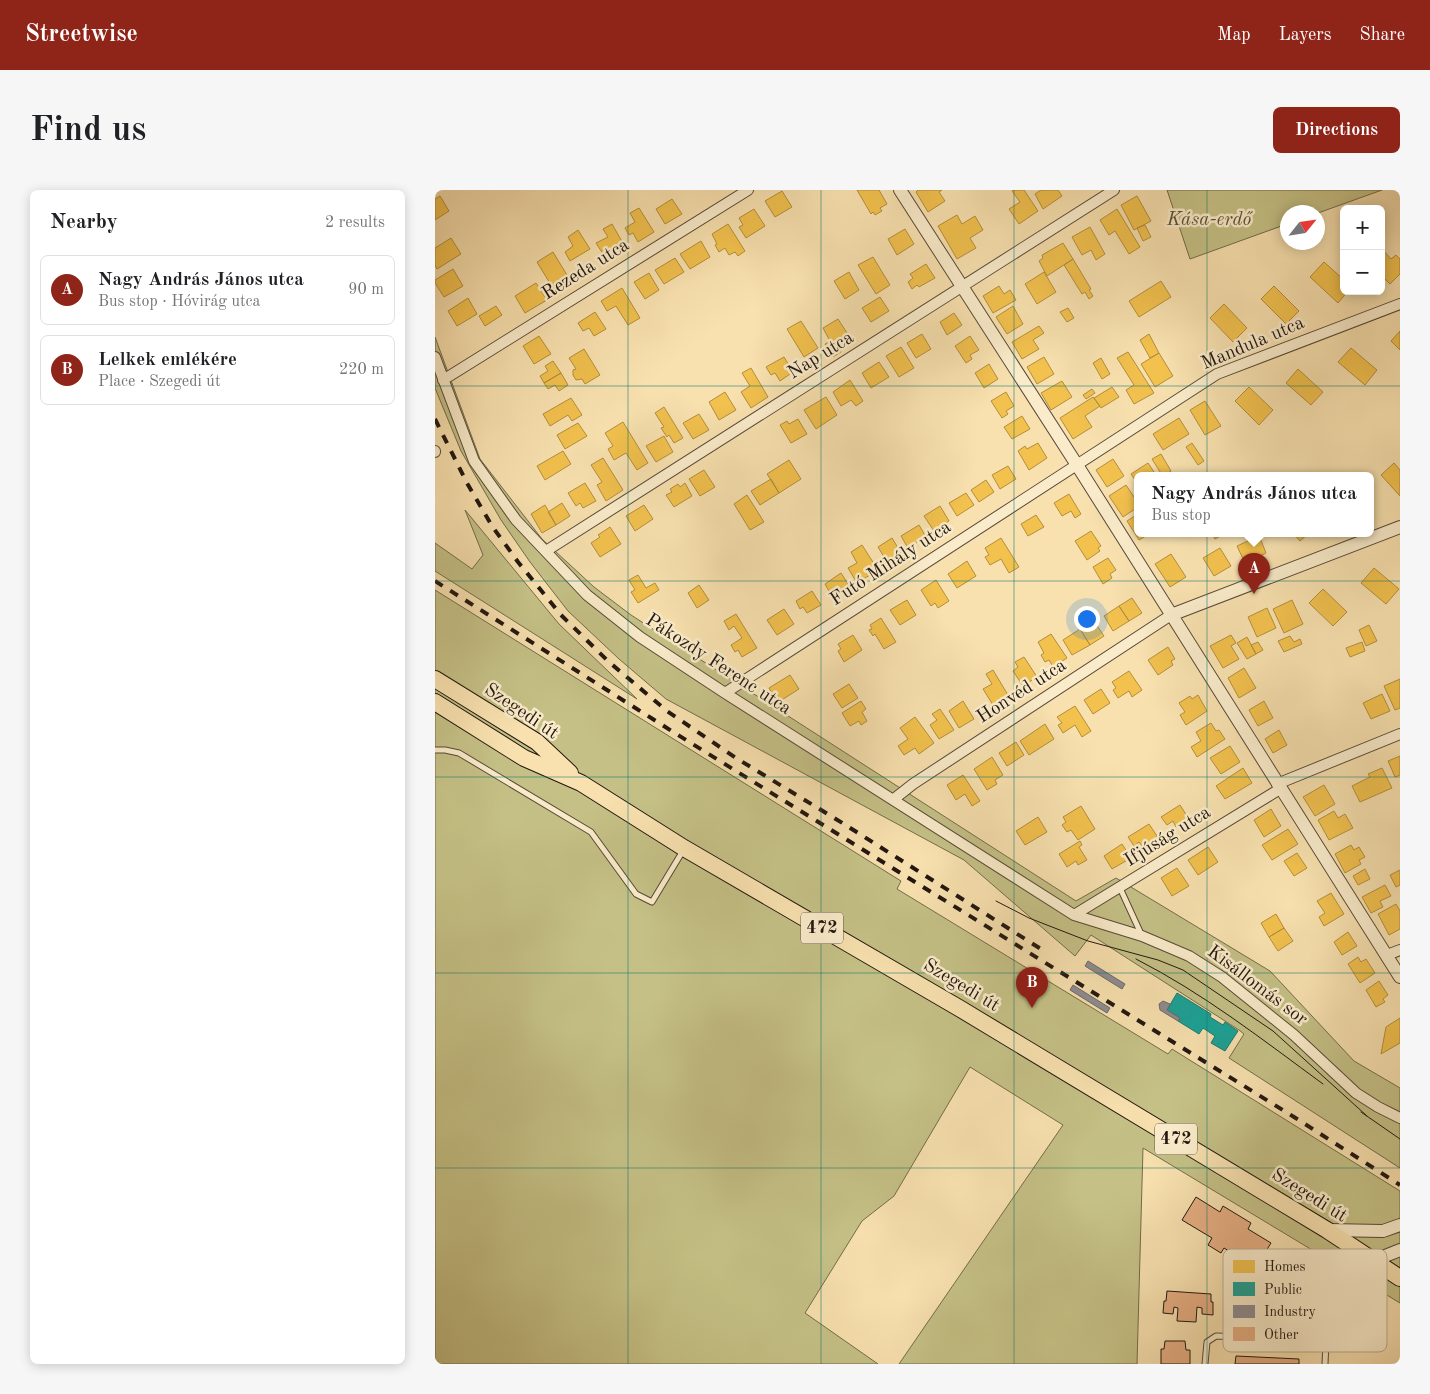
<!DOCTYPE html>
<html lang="en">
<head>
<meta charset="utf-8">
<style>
	:root { --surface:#fff; --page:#f6f6f6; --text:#202124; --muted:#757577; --line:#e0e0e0; --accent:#8f2418 }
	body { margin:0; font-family:"Old Standard TT",serif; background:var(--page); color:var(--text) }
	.controls { position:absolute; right:15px; top:15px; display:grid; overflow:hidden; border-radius:8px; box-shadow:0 2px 12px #0003 }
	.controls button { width:45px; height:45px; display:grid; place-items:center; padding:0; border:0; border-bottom:1px solid var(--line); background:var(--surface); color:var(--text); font:25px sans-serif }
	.compass { position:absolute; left:845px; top:15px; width:45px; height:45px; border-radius:50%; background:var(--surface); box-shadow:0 2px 12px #0003; rotate:60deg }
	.you { position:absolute; left:651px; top:428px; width:18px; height:18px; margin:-12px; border:4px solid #fff; border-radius:50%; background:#1a73e8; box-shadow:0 0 0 8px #1a73e833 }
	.badge { display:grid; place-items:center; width:32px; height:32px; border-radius:50%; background:var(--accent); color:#fff; font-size:16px; font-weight:700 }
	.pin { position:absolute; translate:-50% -41px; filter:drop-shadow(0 1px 2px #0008) }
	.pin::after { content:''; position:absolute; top:26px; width:18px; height:15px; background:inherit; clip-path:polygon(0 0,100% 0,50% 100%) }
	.popup { position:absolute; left:699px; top:282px; width:240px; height:65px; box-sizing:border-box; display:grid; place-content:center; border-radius:8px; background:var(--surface); filter:drop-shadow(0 1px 4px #0005); font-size:16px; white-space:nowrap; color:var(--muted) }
	.popup b { font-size:19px; color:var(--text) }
	.popup::after { content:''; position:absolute; left:50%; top:100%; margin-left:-10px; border:10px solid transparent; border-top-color:var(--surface) }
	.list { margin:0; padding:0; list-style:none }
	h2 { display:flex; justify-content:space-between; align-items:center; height:65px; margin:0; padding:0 20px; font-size:21px }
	h2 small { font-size:16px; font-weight:400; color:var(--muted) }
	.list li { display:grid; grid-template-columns:32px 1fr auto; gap:15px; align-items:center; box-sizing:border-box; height:70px; margin:0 10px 10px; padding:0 10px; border:1px solid var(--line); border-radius:8px }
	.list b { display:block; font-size:19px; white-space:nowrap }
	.list p { margin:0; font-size:16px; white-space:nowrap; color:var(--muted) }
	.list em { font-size:16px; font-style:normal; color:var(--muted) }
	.map { position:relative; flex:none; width:965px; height:1174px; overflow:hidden; border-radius:8px }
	header { display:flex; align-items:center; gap:30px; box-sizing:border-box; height:70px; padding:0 25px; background:var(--accent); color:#fff }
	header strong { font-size:24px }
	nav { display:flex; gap:28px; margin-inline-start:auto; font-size:18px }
	.intro { display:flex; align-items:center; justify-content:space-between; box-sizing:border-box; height:120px; padding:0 30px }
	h1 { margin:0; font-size:35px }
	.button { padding:12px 22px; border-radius:8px; background:var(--accent); color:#fff; font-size:18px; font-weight:700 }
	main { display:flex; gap:30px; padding:0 30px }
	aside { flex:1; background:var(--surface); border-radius:8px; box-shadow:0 2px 12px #0003 }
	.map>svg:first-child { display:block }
	.green { fill:#c5c186; stroke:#736c4b }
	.homes { fill:#f2c14e; stroke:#b38e3b }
	.public { fill:#17a398; stroke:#1a796f }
	.industry { fill:#8d8d92; stroke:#6d696b }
	.building { fill:#e5ae82; stroke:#211610 }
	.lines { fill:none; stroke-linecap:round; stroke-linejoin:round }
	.service-casing { stroke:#574938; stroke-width:7 }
	.minor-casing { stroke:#574938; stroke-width:12 }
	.tertiary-casing { stroke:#574938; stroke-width:14 }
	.primary-casing { stroke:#211610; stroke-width:18 }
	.service { stroke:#faeccb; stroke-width:5 }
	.minor { stroke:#faeccb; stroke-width:10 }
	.tertiary { stroke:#faeccb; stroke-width:12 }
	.primary { stroke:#f8e1af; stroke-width:16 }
	.tram { stroke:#211610; stroke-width:1 }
	.rail { stroke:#211610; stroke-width:4; stroke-dasharray:9 9; stroke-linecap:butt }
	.grid { fill:none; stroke:#0f766e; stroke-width:1; stroke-opacity:0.55 }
	.labels { text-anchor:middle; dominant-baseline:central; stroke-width:5; stroke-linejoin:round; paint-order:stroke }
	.shield { fill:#faeccb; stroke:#625648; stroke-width:1 }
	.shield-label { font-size:18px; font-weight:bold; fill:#211610 }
	.park-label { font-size:19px; font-style:italic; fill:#5a5239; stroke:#faeccb }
	.street-label { font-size:19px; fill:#211610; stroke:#faeccb }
	.key { fill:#faeccb; stroke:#b9ac93; stroke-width:1 }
	.key-label { font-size:14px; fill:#211610 }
</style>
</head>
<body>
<header>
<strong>Streetwise</strong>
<nav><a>Map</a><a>Layers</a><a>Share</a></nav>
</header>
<div class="intro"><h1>Find us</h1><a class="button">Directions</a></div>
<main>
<aside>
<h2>Nearby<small>2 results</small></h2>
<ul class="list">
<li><span class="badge">A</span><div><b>Nagy András János utca</b><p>Bus stop · Hóvirág utca</p></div><em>90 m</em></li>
<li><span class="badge">B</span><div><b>Lelkek emlékére</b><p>Place · Szegedi út</p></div><em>220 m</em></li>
</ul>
</aside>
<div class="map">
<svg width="965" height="1174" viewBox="0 0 965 1174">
	<rect width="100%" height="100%" fill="#f8e1af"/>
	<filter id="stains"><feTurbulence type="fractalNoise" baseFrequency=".004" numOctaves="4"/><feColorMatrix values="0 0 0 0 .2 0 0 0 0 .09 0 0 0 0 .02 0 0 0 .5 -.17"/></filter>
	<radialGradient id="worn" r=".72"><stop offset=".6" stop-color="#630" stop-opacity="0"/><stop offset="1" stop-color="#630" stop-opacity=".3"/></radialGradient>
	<path class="green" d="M732,0H947L883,23L852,22V34L755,69Z
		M0,147L45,269L107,349L159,397L196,425L641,711L681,688L835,781L919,871L965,898V978L794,868L809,844L804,840L656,745L640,766L529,670L231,509L184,469L133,421L95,372L66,330L26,261L0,198Z
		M30,320L124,434L202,509L0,381V353L37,379L48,365Z
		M0,400L466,691L462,699L733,864L737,859L965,1001V1113L708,958L702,1174H464L628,935L535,877L459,1006L427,1031L370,1123L443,1174H0Z"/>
	<path class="homes" d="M422,0H444L452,14L445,18L447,21L440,25L438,22L436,24Z
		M483,0H507L504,2L510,11L493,22L481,2Z
		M579,0H589L603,21L584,34L574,19L585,12L577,1Z
		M606,0H623L627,6L608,19L600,4Z
		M347,1L357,17L340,27L330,11Z
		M5,6L14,21L0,30V9Z
		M702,6L716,31L699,40L686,15Z
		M237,9L247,24L230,34L221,19Z
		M204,18L219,42L203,52L198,43L194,45L190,38L200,32L195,23Z
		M319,19L330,36L311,48L304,37L308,35L304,28Z
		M682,19L705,57L694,64L680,41L674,45L665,30Z
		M522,25L527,34L540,26L548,40L535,48L541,58L522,69L503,36Z
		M177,34L189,55L170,67L161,53L173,47L168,39Z
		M293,34L310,61L303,66L300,62L294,65L290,58L284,62L280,55L282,54L277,44Z
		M710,35L716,47L708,51L702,38Z
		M655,37L670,64L661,70L656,60L647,65L637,47Z
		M470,39L479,54L462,65L453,49Z
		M143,40L155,59L135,71L130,62L138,56L133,47Z
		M16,48L26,64L2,79L0,75V58Z
		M266,51L275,67L255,79L245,64Z
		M628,53L638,69L612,86L604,71L608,68L607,65Z
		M946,58L956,69L961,65L965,69V84L955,94L946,85Z
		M118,62L135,90L119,100L102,72Z
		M438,67L455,95L441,104L423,75Z
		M240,68L249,82L229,94L220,80Z
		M638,69L656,99L654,100L658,106L654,109L650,102L647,104L629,75Z
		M889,72L909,90V101H913L903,113L875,87Z
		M491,74L500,88L484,97L482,95L477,99L473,92L478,88L475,84Z
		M18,79L28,96L9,107L0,93V90Z
		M414,82L424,100L410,109L399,91Z
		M609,82L621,102L602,114L590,94Z
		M214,83L224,100L210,109L199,92Z
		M726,91L736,107L704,127L694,111Z
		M101,93L112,110L90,123L80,106Z
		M564,96L569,104L575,100L581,110L558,123L548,106Z
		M839,96L864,121L851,134L826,109Z
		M187,98L205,128L193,135L181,116L172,121L166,111Z
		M445,107L454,121L436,132L427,118Z
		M33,108L42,124L22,136L13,121Z
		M789,114L812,138L798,152L775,128Z
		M61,116L67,125L50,136L44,126Z
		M578,116L588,134L572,144L561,127Z
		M633,118L639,128L632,132L625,122Z
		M160,122L171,139L159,146L154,138L148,141L143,133Z
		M519,123L527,135L512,145L505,132Z
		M403,129L416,149L403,156L406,162L398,167L390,154L395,151L388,138Z
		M366,131L383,158L369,167L352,139Z
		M604,136L609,143L598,150L604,159L587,169L577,152Z
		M965,141V160L956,151Z
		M487,144L496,159L481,168L472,153Z
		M714,144L724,163L715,168L705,150Z
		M104,146L116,164L99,174L88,156Z
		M535,146L544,160L535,165L537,169L531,173L520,156Z
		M466,157L479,178L464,187L451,166Z
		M916,158L942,180L930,195L903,172Z
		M149,159L165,185L150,194L147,189L141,190L138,185V180L141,179L134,168Z
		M693,162L719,203L699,214L691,200L699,195L682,168Z
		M724,163L738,186L720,197L706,174Z
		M349,167L358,182L345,191L340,183L336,185L331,177Z
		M609,167L619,184L602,194L592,177Z
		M666,168L675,184L667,189L658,173Z
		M118,171L126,183L109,193L105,186L113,181L110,176Z
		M444,172L454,187L436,198L427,183Z
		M554,174L563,189L549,198L540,183Z
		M316,178L333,207L316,218L306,202L315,196L307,183Z
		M863,179L888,202L876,215L851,193Z
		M126,183L133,195L124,201L120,195L113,199L109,193Z
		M415,190L428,211L421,216L416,210L406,216L398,202Z
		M627,191L637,207L616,220L606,203Z
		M677,197L684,207L666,218L659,208Z
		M814,197L838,220L824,235L800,211Z
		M657,199L660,203L651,209L648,205Z
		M290,202L301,220L284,230L274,212Z
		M571,202L579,216L571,221L573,224L567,228L556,211Z
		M391,207L402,225L381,239L369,220Z
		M658,207L665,216L650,226L657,237L638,249L625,228Z
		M136,208L147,225L137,231L133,225L115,236L108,224Z
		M770,211L786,236L770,245L755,220Z
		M229,217L248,248L239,253L234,245L232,247L226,238L229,237L220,223Z
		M264,224L274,240L258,249L248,233Z
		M587,226L595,239L577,249L569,237Z
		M744,228L754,244L728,260L718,244Z
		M363,229L372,244L356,253L345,235L352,231L354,234Z
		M188,232L213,273L202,280L191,263L179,270L173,259L178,256L170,243Z
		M143,233L152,246L130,259L122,245Z
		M229,246L238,262L221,272L211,256Z
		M603,253L612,268L594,280L583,261L590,256L592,259Z
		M757,253L769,271L763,275L751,257Z
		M128,261L136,274L110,290L102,276Z
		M726,264L736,281L730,285H727L717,269Z
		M168,268L188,300L171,311L162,295L167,292L156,275Z
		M678,269L689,286L672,297L661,280Z
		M354,270L366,289L344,303L332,284Z
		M713,273L721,285H703V294L696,284Z
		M959,273L965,280V306L946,285Z
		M573,276L581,289L565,299L557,285Z
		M269,280L280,297L265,306L254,289Z
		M336,289L344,303L325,315L316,301Z
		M551,290L559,302L544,312L536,300Z
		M150,293L161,311L148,318L145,313L141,316L133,303Z
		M250,293L257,306L239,317L231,305L237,302L235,299L243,294L245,297Z
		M691,295L703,313V317L688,327L674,306Z
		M531,303L539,315L522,326L514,313Z
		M634,304L646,324L640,328L636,321L627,326L619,313Z
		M312,305L329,332L315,340L299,314Z
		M127,313L135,326L121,335L113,322Z
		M110,315L121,335L107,343L96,324Z
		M209,315L218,329L200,341L191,326Z
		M505,316L514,331L499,341L489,326Z
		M703,324V343H716L704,350L692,331Z
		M601,325L609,337L593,346L586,334Z
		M484,335L491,347L473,358L466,346Z
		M175,337L186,354L165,367L156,353L165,347L163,345Z
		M656,341L666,356L663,358L665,361L652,370L640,351Z
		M777,343H788L789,344L780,349Z
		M810,343H823L831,363L810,373L802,356L813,351Z
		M858,343H874L865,351Z
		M457,348L466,363L452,372L443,357Z
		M566,348L584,377L574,383L566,369L555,375L550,367L554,365L550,358Z
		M427,355L443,380L422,393L413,378L422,373L416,362Z
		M785,358L796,376L779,386L768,368Z
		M736,364L751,387L735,397L720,374Z
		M673,368L681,380L675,384L677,388L668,394L658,377Z
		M532,371L541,386L522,398L513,384Z
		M939,378L964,399L951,414L926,393Z
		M406,383L415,397L398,408L390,394Z
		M203,385L211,398L220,393L224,400L203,413L196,402L200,400L194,390Z
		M501,390L514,411L503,418L500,413L496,416L486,400Z
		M264,395L274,410L262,418L253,403Z
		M888,399L912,422L898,436L874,413Z
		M377,401L386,415L372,423L368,417L365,419L361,411Z
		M697,408L707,423L694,431L684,416Z
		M472,410L481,425L465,435L455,420Z
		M857,410L868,434L849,443L838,419Z
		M684,416L694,431L678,441L669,426Z
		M832,418L841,438L822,447L813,427Z
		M349,419L359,434L342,445L332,430Z
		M301,424L322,458L307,467L303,460L300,462L296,455L307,448L299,436L294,440L289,431Z
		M446,428L461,452L449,459L440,444L438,446L434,440L437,439L435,435Z
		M659,431L669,446L655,455L645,439Z
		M934,435L942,451L931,456L924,440Z
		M645,439L655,455L637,465L628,450Z
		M616,444L632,468L618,477L614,470L610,472L606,465L609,463L603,452Z
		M418,445L427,460L409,472L403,461L406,459L403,454Z
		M796,445L801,453L796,456L804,469L788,478L775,456Z
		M855,446L859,452L865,449L867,454L849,462L843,451Z
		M812,447L821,464L812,469L802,453Z
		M823,452L828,460L821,464L816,455Z
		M927,452L930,461L915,467L911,458Z
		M733,457L740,469L736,471L738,475L723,485L713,470Z
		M589,467L602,487L588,496L578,481L583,477L580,472Z
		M809,478L821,498L804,508L793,488Z
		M558,480L573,505L558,515L548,499L557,494L551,484Z
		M694,481L707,500L697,507L694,501L683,508L678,500L681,498L677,492Z
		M355,485L364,499L342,513L334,498Z
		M965,489V518L960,520L949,496Z
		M414,494L423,508L407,518L398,504Z
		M666,499L675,513L658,524L649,510Z
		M947,504L955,521L936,529L928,513Z
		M763,505L772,521L751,535L745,525L750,522L744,513L755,506L757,509Z
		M426,511L431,519L427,522L432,531L426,535L424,531L415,536L407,523Z
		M528,511L539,529L524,538L514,521Z
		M829,511L838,528L823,536L814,520Z
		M640,516L656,541L647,547L640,535L628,543L623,535L627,533L622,527Z
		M505,519L519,540L504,549L495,535L502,530L497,524Z
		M480,527L499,553L484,564L480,558L469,565L463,556L473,549L465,538Z
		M776,533L781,541L784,540L790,549L762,567L756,557L766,551L761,542Z
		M610,534L619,549L594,565L585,551Z
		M844,540L852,555L838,563L830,549Z
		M581,552L589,565L572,576L564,563Z
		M795,556L805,572L786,584L775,568Z
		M965,566V585L960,587L953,571Z
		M557,567L568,585L560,590L562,594L552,600L539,579Z
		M808,578L817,593L790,609L781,596Z
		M947,578L957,598L925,612L917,596L935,587L933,584Z
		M528,585L545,611L537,616L530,604L521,610L512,595Z
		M889,595L900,614L880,626L868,607Z
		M745,615L754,629L741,637L738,631L732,635L726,627Z
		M646,616L660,639L643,650L636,640L632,642L627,635L631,632L628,627Z
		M836,619L846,636L829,647L819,630Z
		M899,621L903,628L910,624L918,638L894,650L883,630Z
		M603,627L612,642L590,655L581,641Z
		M714,634L724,649L709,659L704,652L699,656L693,647Z
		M853,639L863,654L837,670L827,655Z
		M645,651L647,655L644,657L652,670L643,675L641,671L632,677L624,664Z
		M687,654L696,668L677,679L669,666Z
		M916,655L919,660L924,657L930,667L924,670L926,674L910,683L900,664Z
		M773,657L783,672L763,685L753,670Z
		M862,663L872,678L859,686L849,671Z
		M742,678L754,696L737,706L726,688Z
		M930,679L935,689L923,695L918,686Z
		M965,680V695L961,697L955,685Z
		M950,695L956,706L945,711L948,717L936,723L927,707Z
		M896,703L909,724L889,736L884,727L890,723L882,711Z
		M961,714L965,721V739L954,745L943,724Z
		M841,724L849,738L834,747L826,733Z
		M849,738L858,751L843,761L834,747Z
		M913,742L922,756L907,765L899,752Z
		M923,767L926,772L931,769L940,783L925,793L913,774Z
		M944,791L953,805L948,809L950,812L941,817L931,800Z
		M965,828V853L946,864L951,837Z"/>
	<path class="public" d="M742,803L776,824L775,827L788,835L790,832L803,841L790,861L776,853L780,846L768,838L764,844L743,831L745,828L732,820Z"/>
	<path class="industry" d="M653,771L690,794L687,799L650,776Z
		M638,795L675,818L672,823L635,800Z
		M728,811L735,814L732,820L745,828L743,831L725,820L724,814Z"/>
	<path class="building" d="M761,1007L785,1022L788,1016L816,1033L813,1039L836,1053L821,1077L789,1058L786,1063L773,1055L777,1048L747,1030Z
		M732,1101L776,1104V1112H778V1125L767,1124V1118L762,1117L761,1132L742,1131L743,1118L739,1117L738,1124L728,1123L729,1111H731Z
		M730,1151H750L751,1160H755V1174H726V1159H729Z
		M801,1166L864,1169V1174H800Z"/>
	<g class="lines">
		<g class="service-casing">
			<path id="service" d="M0,560H10L24,563L156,642L201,704L217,712L249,659
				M685,698L707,746
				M770,1174L772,1152L781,1146L891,1149
				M890,1174L892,1128"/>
		</g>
		<g class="minor-casing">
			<path id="minor" d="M0,167L39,271L81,330L152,405L205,447L290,503L639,725L707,746L754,766L787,787L859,845L921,903L943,917L965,928
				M8,190L313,0
				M0,261V262
				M111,361L679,0
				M290,503L782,184L965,114
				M842,594L965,544
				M459,609L478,594L736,425
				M639,725L845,599
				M952,765L965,760"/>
		</g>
		<g class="tertiary-casing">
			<path id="tertiary" d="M465,0L642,275L965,787
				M736,425L965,337
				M892,1040L948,1041L965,1035
				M936,1069L950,1066L965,1060"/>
		</g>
		<g class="primary-casing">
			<path id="primary" d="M0,489L102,552L135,583
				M0,512L89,568L146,593L249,658L524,818L892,1040L965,1088"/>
		</g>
		<use href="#service" class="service"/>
		<use href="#minor" class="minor"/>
		<use href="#tertiary" class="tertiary"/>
		<use href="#primary" class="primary"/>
		<path class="tram" d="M561,711L594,728L653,751L723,770L748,780L838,841L932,926
			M701,769C768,803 828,850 888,894
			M926,922L965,949"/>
		<path class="rail" d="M0,229L32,293L57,336L83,372L126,425L174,472L232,521L301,568L409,634L609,761
			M0,391L243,545L859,927L965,995"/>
	</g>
	<path class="grid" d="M193,0V1174M386,0V1174M579,0V1174M772,0V1174M0,196H965M0,391H965M0,587H965M0,783H965M0,978H965"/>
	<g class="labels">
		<g class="shield">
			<rect x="366" y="722.5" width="42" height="31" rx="4"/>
			<rect x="720" y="933.5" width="42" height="31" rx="4"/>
		</g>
		<g class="shield-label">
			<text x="387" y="738">472</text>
			<text x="741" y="949">472</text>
		</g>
		<g class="park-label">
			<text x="774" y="30">Kása-erdő</text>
		</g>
		<g class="street-label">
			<text transform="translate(151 80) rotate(-32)">Rezeda utca</text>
			<text transform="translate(818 154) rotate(-23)">Mandula utca</text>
			<text transform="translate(386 166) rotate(-32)">Nap utca</text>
			<text transform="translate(456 374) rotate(-33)">Futó Mihály utca</text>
			<text transform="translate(283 475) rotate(33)">Pákozdy Ferenc utca</text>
			<text transform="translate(587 502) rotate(-33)">Honvéd utca</text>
			<text transform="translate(86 522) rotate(34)">Szegedi út</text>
			<text transform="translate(733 647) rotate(-32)">Ifjúság utca</text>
			<text transform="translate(526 796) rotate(31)">Szegedi út</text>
			<text transform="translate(822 796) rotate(37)">Kisállomás sor</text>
			<text transform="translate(874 1006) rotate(32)">Szegedi út</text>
		</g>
	</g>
	<rect x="788" y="1059" width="164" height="103" rx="8" class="key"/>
	<rect x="798" y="1070" width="22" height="13" fill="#f2c14e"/>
	<rect x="798" y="1092" width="22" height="14" fill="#17a398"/>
	<rect x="798" y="1115" width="22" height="13" fill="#8d8d92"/>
	<rect x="798" y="1137" width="22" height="14" fill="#e5ae82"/>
	<g class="key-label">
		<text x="829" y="1081">Homes</text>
		<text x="829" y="1104">Public</text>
		<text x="829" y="1126">Industry</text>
		<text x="829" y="1149">Other</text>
	</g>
	<rect width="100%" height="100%" filter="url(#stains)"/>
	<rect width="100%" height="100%" fill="url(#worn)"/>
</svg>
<div class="controls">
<button>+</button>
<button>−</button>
</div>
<svg class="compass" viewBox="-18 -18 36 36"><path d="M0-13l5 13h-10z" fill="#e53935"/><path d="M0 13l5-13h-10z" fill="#757577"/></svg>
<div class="you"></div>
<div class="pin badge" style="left:819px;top:404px">A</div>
<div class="popup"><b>Nagy András János utca</b>Bus stop</div>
<div class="pin badge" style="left:597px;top:818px">B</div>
</div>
</main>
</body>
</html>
